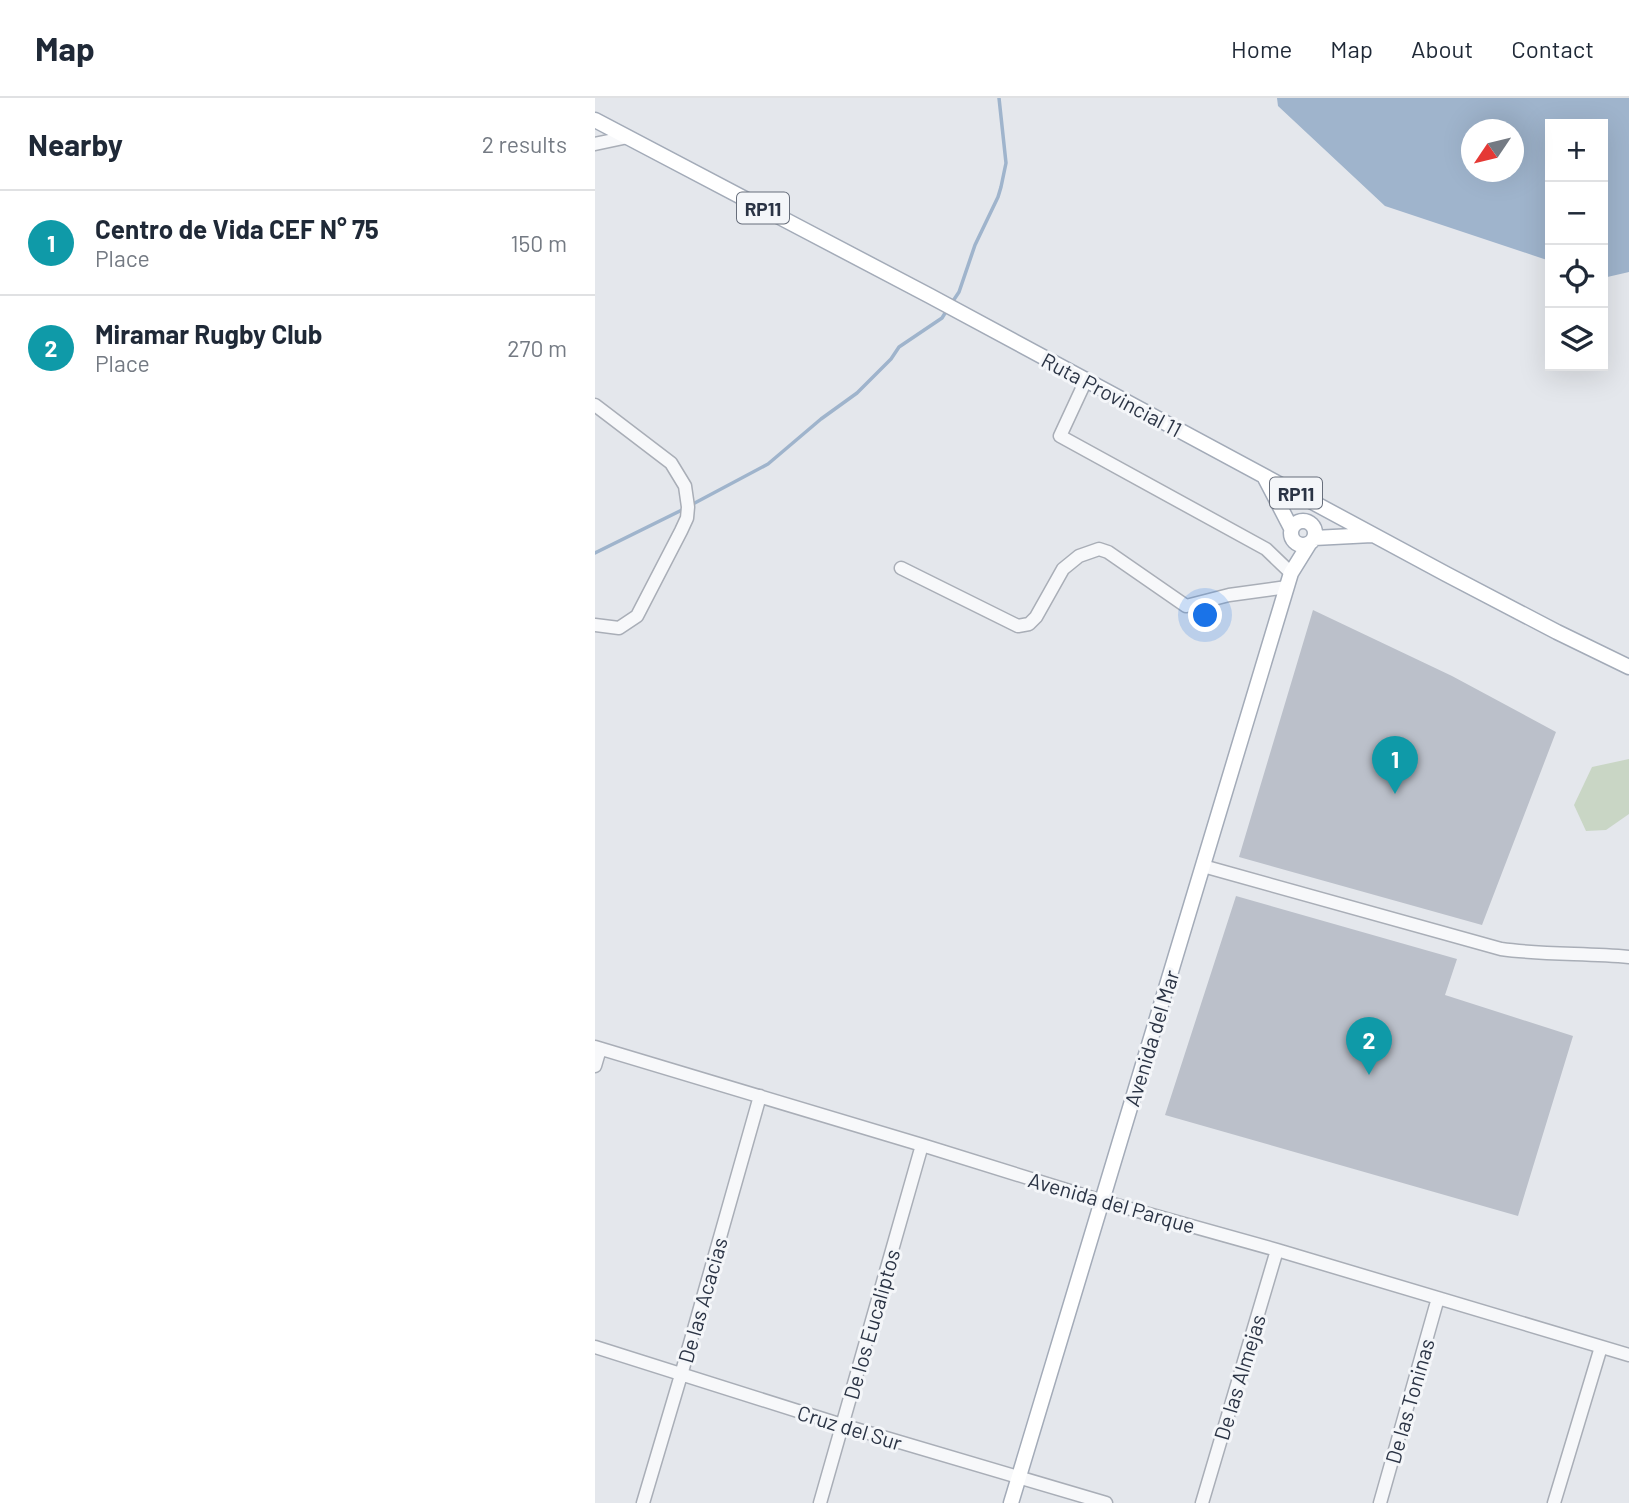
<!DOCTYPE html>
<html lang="en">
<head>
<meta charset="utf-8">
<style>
	:root { --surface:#fff; --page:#f6f6f7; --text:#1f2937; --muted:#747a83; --line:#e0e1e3; --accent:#d1495b }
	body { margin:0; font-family:Barlow,sans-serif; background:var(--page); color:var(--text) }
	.controls { position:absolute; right:21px; top:21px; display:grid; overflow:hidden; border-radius:0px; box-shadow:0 7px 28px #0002 }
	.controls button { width:63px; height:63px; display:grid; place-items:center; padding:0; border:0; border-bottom:2px solid var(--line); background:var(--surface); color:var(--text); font:35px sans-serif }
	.compass { position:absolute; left:866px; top:21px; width:63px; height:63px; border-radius:50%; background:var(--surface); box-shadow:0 7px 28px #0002; rotate:235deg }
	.you { position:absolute; left:611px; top:518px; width:24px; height:24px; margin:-18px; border:5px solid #fff; border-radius:50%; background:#1a73e8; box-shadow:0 0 0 10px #1a73e833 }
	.badge { display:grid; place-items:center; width:46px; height:46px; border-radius:50%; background:var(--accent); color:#fff; font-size:23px; font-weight:700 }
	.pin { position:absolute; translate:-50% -58px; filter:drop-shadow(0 2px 4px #0008) }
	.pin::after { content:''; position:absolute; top:37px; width:24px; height:21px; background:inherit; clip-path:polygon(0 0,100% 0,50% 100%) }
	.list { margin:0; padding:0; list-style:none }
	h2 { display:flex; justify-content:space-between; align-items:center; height:91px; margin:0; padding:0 28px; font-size:30px }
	h2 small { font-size:23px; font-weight:400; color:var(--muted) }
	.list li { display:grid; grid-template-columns:46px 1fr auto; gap:21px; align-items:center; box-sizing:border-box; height:105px; padding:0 28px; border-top:2px solid var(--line) }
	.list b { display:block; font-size:26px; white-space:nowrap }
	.list p { margin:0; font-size:23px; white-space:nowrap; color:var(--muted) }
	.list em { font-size:23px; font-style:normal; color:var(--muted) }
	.icon { flex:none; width:38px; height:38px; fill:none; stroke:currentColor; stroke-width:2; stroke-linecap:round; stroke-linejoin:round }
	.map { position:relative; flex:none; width:1034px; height:1405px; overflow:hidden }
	header { display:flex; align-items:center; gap:42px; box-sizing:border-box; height:98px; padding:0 35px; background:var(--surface); border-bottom:2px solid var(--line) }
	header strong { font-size:33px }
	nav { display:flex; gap:38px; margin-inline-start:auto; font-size:24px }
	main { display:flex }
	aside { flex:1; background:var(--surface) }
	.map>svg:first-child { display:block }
	.green { fill:#c9d6c5 }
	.water { fill:#9fb4cc; fill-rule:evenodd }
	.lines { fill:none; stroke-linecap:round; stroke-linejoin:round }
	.stream { stroke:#9fb4cc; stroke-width:3.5 }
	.building { fill:#bbc0ca }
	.minor-casing { stroke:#a9aeb7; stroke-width:15 }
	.major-casing { stroke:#a3abb8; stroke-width:17 }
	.minor { stroke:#f7f8fa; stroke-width:12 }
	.major { stroke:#fff; stroke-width:14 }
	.labels { text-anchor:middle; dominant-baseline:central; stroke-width:6; stroke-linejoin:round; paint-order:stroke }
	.shield { fill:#f4f6f9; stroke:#676e7b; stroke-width:2 }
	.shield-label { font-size:19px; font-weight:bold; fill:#2b3445 }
	.street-label { font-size:21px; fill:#2b3445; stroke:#f4f6f9 }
</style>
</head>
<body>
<header>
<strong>Map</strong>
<nav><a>Home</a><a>Map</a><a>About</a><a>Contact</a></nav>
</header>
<main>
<aside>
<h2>Nearby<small>2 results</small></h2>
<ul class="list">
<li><span class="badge" style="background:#0f9aa8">1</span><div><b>Centro de Vida CEF N° 75</b><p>Place</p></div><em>150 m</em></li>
<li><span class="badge" style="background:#0f9aa8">2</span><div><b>Miramar Rugby Club</b><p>Place</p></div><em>270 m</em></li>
</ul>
</aside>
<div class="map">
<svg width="1034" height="1405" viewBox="0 0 1034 1405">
	<rect width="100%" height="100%" fill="#e4e7ec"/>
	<path class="green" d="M1034,661V716L1011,732L991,733L979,707L997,669Z"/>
	<path class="water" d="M682,0H1034V174L1008,180V26H955V163L790,108L683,8ZM876,32H918V74H876Z"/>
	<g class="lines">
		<path class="stream" d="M356,206L364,194L380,147L403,99L406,89L411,65L404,0
			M96,407L173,366L226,321L262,295L296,261L304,249L347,220L352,212
			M0,455L89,411"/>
	</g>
	<path class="building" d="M718,512L857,578L961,634L887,827L644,759Z
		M641,798L862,861L850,897L978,938L923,1118L570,1017Z"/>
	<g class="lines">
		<g class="minor-casing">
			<path id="minor" d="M0,46L33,39
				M491,282L465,338L671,451L696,475
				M0,307L76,365L90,388L93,409L92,420L86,433L42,518L24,530L0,527
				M306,470L423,528L434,526L441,519L468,471L484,458L504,451L513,454L591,508L634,497L692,489
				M608,768L906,851C948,857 991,855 1034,859
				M0,949L327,1047L507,1103L682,1152L1034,1257
				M0,968L5,951
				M0,1249L247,1327L511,1405
				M48,1405L86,1277L165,998
				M225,1405L327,1047
				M607,1405L682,1152
				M785,1405L843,1200
				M959,1405L1006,1249"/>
		</g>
		<g class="major-casing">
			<path id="major" d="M0,22L335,198L851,476L962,534L1034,569
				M669,378L696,430
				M696 435a12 12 0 1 1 24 0a12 12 0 1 1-24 0Z
				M719,440L777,437
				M416,1405L696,475L714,446"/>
		</g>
		<use href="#minor" class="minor"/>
		<use href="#major" class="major"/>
	</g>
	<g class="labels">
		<g class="shield">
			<rect x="142" y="94.5" width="52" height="31" rx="5"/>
			<rect x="675" y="379.5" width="52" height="31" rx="5"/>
		</g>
		<g class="shield-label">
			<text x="168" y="110">RP11</text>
			<text x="701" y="395">RP11</text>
		</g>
		<g class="street-label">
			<text transform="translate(517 296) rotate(28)">Ruta Provincial 11</text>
			<text transform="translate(556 940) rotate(-73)">Avenida del Mar</text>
			<text transform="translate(517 1104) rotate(16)">Avenida del Parque</text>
			<text transform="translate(107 1202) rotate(-74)">De las Acacias</text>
			<text transform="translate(276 1226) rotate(-74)">De los Eucaliptos</text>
			<text transform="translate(644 1279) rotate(-73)">De las Almejas</text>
			<text transform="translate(814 1303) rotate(-74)">De las Toninas</text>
			<text transform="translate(255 1329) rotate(17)">Cruz del Sur</text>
		</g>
	</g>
</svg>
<div class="controls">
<button>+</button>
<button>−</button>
<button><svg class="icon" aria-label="locate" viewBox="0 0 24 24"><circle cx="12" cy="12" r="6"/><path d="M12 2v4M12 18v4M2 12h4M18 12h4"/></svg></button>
<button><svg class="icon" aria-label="layers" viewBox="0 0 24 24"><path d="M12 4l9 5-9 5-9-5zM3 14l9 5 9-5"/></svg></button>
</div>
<svg class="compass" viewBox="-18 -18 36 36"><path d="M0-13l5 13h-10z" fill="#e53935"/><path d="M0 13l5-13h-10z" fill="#747a83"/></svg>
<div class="you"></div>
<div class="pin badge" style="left:800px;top:696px;background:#0f9aa8">1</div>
<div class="pin badge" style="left:774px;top:977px;background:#0f9aa8">2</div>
</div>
</main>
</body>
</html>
